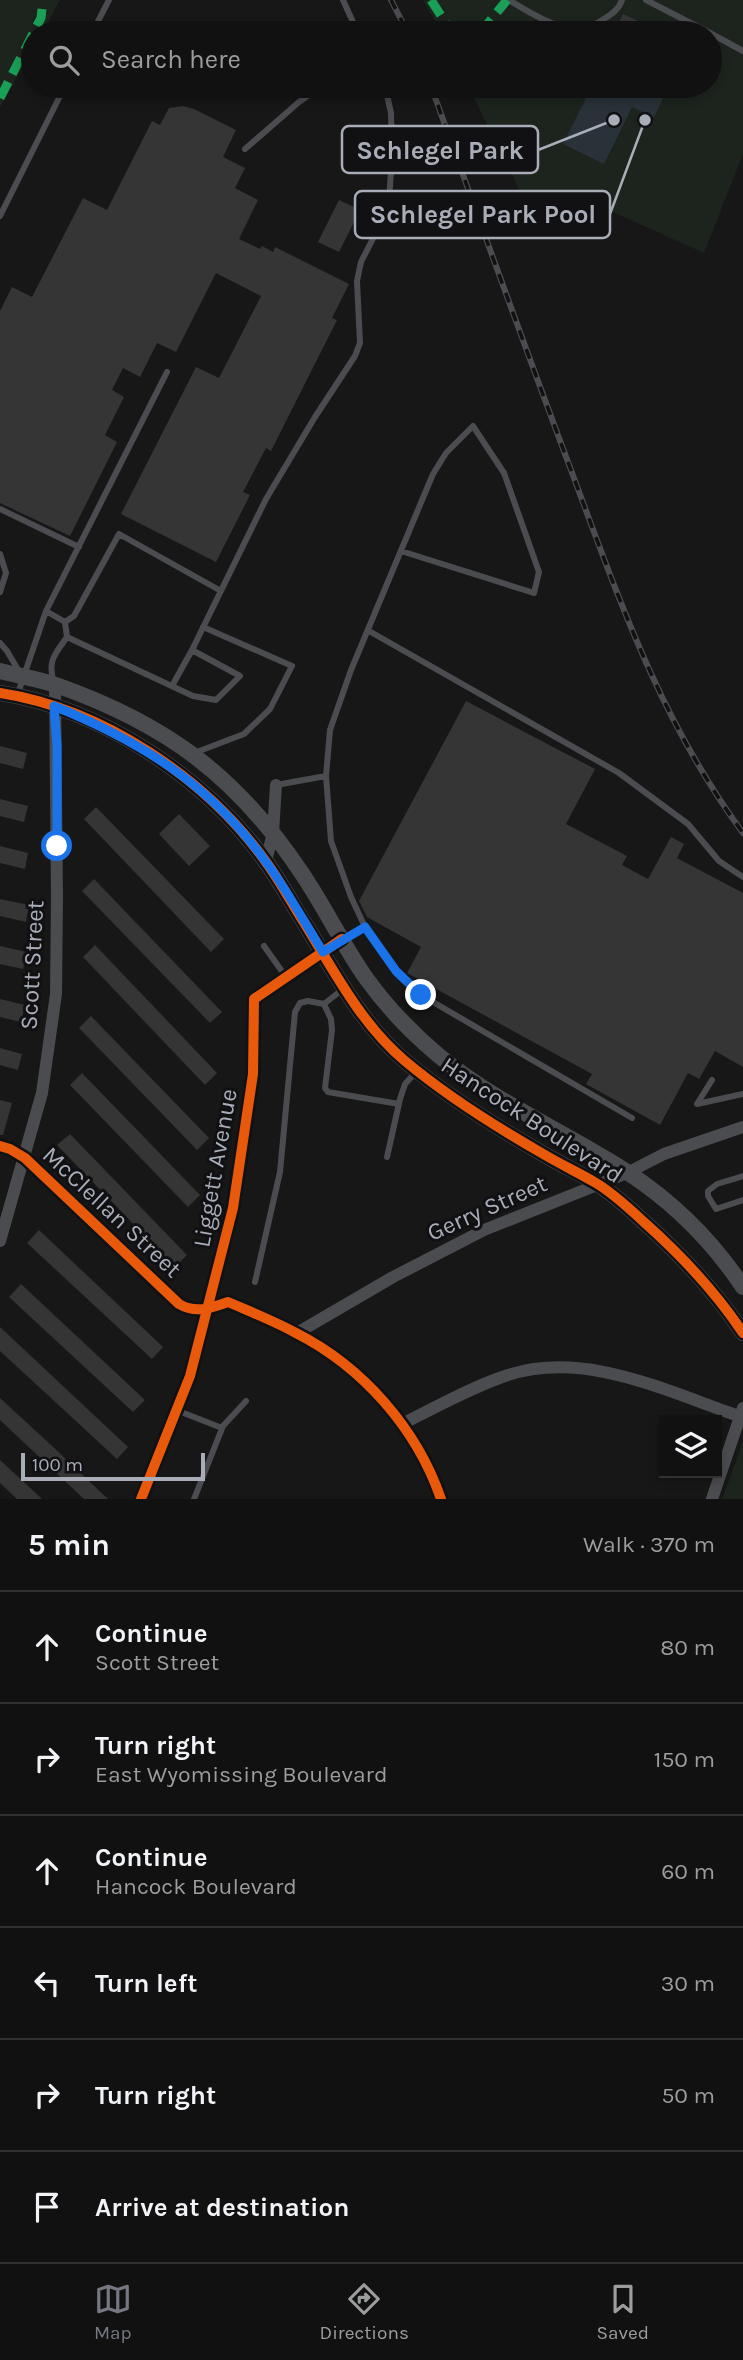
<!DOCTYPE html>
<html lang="en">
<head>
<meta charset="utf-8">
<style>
	:root { --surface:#111; --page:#1a1a1a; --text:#f1f3f6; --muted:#9c9d9f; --line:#303131; --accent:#757880 }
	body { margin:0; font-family:Karla,sans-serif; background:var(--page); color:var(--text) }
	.controls { position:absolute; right:21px; bottom:21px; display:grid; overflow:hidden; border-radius:0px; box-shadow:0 4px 10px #0003 }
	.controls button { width:63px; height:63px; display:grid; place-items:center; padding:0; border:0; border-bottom:2px solid var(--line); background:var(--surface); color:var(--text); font:35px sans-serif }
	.scale { position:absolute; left:21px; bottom:18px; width:184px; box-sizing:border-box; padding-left:7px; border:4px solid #a8adb8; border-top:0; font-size:19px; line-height:24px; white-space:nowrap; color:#a8adb8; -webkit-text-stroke:5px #111113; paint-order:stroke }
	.stop { position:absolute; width:21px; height:21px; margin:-16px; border:5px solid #1a73e8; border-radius:50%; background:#fff }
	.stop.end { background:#1a73e8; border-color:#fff; box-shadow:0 2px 7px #0008 }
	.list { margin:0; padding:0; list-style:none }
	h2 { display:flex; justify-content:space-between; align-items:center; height:91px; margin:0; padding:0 28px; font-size:30px }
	h2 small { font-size:23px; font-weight:400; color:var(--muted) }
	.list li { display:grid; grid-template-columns:46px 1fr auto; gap:21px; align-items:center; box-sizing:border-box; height:112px; padding:0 28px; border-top:2px solid var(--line) }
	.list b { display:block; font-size:26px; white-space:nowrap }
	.list p { margin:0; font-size:23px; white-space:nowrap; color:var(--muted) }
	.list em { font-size:23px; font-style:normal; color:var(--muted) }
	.icon { flex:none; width:38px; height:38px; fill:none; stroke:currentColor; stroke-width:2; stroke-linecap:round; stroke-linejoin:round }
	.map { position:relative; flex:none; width:743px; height:1499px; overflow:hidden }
	.search { position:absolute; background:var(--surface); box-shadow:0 4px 10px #0003; left:21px; right:21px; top:21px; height:77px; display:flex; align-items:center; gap:18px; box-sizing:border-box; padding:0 24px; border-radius:38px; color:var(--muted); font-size:26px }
	.sheet { height:763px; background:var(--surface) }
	nav { display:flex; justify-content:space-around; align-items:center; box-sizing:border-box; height:98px; border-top:2px solid var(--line); background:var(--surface); font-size:19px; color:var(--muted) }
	nav a { display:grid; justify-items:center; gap:4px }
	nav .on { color:var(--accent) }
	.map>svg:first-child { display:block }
	.green { fill:#1d241e }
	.water { fill:#2a3239 }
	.building { fill:#353536 }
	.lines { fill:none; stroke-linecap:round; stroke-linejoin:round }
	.service { stroke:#4b4c50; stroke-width:6 }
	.minor { stroke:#4b4c50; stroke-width:12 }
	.tertiary { stroke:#4b4c50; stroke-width:16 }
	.rail-casing { stroke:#4b4c4f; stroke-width:6 }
	.rail { stroke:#111113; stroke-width:3.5; stroke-dasharray:10; stroke-linecap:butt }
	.quiet { stroke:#1a9f57; stroke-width:9; stroke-dasharray:18 9; stroke-linecap:butt }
	.cycleway-casing { stroke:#111113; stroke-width:15 }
	.cycleway { stroke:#e8590c; stroke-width:10 }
	.route { stroke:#1a73e8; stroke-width:9 }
	.labels { text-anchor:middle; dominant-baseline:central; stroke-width:6; stroke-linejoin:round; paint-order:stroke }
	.street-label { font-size:24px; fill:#a8adb8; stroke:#111113 }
	.leader { fill:none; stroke:#a8adb8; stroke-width:2.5 }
	.callout-dot { fill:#a8adb8; stroke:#111113; stroke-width:2.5 }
	.callout { fill:#111113; stroke:#a8adb8; stroke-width:2.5 }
	.callout-label { font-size:26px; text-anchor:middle; font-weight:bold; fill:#a8adb8 }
</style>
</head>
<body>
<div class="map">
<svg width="743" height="1499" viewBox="0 0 743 1499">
	<rect width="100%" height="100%" fill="#171717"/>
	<path class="green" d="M0,0H60L42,33H33V49L0,107Z
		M423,0H743V154L704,253L582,198L563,225L541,219L527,210L515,180L468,86H710V33H442Z
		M743,1442V1499H722Z"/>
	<path class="water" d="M592,86H653L666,92L654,117L632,107L604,164L563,144Z"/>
	<path class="building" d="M623,14L663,33H624L616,29Z
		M183,106L194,109L236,130L223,157L245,168L235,188L258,200L239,239L260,249L262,246L273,252L275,247L349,284L332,318L337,320L271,451L266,448L243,492L250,495L216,562L121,514L196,367L219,378L261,296L216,273L176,352L157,343L140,377L123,368L112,390L124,397L105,435L117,442L70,536L0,503V311L12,287L32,297L83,198L107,210L152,121L160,125L169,108Z
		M339,200L360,210L339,252L318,242Z
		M466,701L595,769L566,824L627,856L622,865L648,879L671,837L684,844L677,858L743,893V1067L715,1051L699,1079L688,1073L660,1125L586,1084L592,1074L407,973L421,947L367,917L359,901Z
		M0,746L27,753L23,769L0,763Z
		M0,799L28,806L24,822L0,816Z
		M96,807L224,939L211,952L84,819Z
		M179,814L210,846L189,866L159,834Z
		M0,846L28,853L25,869L0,863Z
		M94,879L222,1012L210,1023L82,891Z
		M0,899L29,905L26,922L0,916Z
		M95,945L217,1073L205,1085L83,957Z
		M0,946L27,952L23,969L0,964Z
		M0,999L25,1005L21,1022L0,1017Z
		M91,1016L209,1138L197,1150L79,1028Z
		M0,1048L22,1054L18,1070L0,1065Z
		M82,1073L200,1195L188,1207L70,1085Z
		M0,1100L12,1103L3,1135H0Z
		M70,1134L187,1255L175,1267L57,1145Z
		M39,1230L163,1347L152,1359L27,1243Z
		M21,1284L145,1400L133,1412L9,1297Z
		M0,1327L128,1447L117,1459L0,1351Z
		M0,1398L51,1445L108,1499H84L0,1420Z
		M0,1460L26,1484L42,1499H17L0,1483Z"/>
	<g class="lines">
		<path class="service" d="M343,0L358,33
			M509,0C537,17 573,42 604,19C612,14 619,9 622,0
			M646,0L710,33
			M92,33L109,0
			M710,33L743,51
			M245,149L299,102L322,86
			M0,216L65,86
			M0,509L79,547
			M0,554L6,573L0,592
			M46,611L65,622L67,637C55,654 47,661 54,683
			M65,622L74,616L119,534L221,591
			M369,631L619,773L688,824L719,861L743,877
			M67,637L193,696L216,700L240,676L192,650L266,499L315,417L355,356L360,343L357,281L361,262L382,221L389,199L392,158L391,113L385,86
			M0,643L7,651L20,673
			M172,686L192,650
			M17,696L46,611L167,372
			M194,753L244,734L270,709L292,666L203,627
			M276,785L326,776
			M365,927L396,972L421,995L632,1118
			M344,938L365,927L351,897L331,841L326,776L330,730L351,670L433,474L446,453L473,426L504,473L539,572L534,593L401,551
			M264,946L286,977
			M324,1004L331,1019L332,1030L325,1088L328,1092L399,1104
			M712,1080L697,1104L743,1094
			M387,1157L400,1099L405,1084L416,1072
			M743,1176L717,1184L708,1191V1196L716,1209L743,1200
			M255,1282L280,1172L295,1012L300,1003L308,1001L324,1004L343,989
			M176,1410L222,1428
			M194,1499L223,1426L246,1401"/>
		<path class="minor" d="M266,861L273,833L276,785
			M0,1146L10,1149L25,1158L179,1304C196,1314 211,1308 228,1302C251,1312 274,1321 296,1333C363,1367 417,1429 441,1499
			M0,1241L42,1093L56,994L57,898L55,685
			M297,1333L393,1277L484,1230L627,1173L664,1154L743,1127
			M402,1424C436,1407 470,1388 505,1376C584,1349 665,1391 739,1416
			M141,1499L190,1376L233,1208L253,1074L254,999L342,939
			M712,1499L743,1408"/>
		<path class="tertiary" d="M0,671C19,676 38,679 56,685C167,724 238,777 303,875C325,908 343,945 366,978C386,1006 412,1033 438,1055C496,1103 565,1132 627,1172C673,1202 713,1242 743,1287
			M0,693C103,709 206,778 266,862C280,881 292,904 305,924C334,971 361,1024 405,1061C448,1097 496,1127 545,1155C562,1165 579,1173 596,1183C613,1193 630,1209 645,1223C682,1256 715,1291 743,1333"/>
		<g class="rail-casing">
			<path id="rail" d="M391,0L408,33
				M431,86C477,214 523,342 571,470C619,599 660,720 743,833"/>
		</g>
		<use href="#rail" class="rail"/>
		<path class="quiet" d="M431,0L452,33
			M480,33L507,0
			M0,98L41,18L43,0"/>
		<g class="cycleway-casing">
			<path id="cycleway" d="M0,693C103,709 206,778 266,862C280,881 292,904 305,924C334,971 361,1024 405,1061C448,1097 496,1127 545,1155C562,1165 579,1173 596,1183C613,1193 630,1209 645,1223C682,1256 715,1291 743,1333
				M0,1146L10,1149L25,1158L179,1304C196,1314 211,1308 228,1302C251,1312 274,1321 296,1333C363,1367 417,1429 441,1499
				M141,1499L190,1376L233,1208L253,1074L254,999L342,939"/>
		</g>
		<use href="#cycleway" class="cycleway"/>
	</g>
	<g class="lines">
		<path class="route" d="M57,846V745L54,706C140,741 210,784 266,862C287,890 304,922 323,952L365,927L396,971L421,995"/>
	</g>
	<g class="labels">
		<g class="street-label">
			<text transform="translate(32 965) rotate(-87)">Scott Street</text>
			<text transform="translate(532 1120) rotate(33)">Hancock Boulevard</text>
			<text transform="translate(215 1168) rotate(-80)">Liggett Avenue</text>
			<text transform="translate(487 1208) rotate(-24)">Gerry Street</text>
			<text transform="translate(112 1212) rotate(43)">McClellan Street</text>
		</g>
	</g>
	<path class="leader" d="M614 120L538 150M645 120L610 214"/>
	<g class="callout-dot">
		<circle cx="614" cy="120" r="7"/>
		<circle cx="645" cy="120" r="7"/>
	</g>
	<g class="callout">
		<rect x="342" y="126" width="196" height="47" rx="7"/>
		<rect x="355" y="191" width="255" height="47" rx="7"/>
	</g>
	<g class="callout-label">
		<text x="440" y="159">Schlegel Park</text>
		<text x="483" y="223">Schlegel Park Pool</text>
	</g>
</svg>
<div class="controls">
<button><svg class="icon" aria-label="layers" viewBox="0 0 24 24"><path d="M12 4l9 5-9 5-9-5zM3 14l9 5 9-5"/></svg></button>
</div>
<div class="scale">100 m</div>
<div class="stop" style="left:57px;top:846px"></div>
<div class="stop end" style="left:421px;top:995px"></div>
<div class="search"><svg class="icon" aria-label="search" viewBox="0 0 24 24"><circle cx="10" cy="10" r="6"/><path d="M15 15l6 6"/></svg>Search here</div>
</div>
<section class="sheet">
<h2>5 min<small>Walk · 370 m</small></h2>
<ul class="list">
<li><svg class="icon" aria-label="ahead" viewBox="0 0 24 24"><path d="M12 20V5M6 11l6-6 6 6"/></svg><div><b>Continue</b><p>Scott Street</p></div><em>80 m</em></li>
<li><svg class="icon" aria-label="right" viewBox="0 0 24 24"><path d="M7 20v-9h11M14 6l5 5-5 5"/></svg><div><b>Turn right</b><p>East Wyomissing Boulevard</p></div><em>150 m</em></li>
<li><svg class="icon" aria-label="ahead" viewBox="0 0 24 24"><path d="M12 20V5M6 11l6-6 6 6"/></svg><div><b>Continue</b><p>Hancock Boulevard</p></div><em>60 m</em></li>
<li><svg class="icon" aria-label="left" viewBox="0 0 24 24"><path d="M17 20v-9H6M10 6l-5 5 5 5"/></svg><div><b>Turn left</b></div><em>30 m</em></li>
<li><svg class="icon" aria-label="right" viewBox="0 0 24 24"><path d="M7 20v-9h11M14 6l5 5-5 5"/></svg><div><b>Turn right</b></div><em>50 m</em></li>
<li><svg class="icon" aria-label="arrive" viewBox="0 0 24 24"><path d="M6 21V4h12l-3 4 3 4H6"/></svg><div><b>Arrive at destination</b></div></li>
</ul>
</section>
<nav>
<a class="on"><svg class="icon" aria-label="map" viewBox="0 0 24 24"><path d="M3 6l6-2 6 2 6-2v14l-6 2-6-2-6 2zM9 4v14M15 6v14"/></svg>Map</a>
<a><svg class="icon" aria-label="directions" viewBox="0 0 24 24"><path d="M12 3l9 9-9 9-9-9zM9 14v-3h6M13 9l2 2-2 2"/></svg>Directions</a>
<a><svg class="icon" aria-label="saved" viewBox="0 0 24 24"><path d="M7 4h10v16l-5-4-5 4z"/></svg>Saved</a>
</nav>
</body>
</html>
